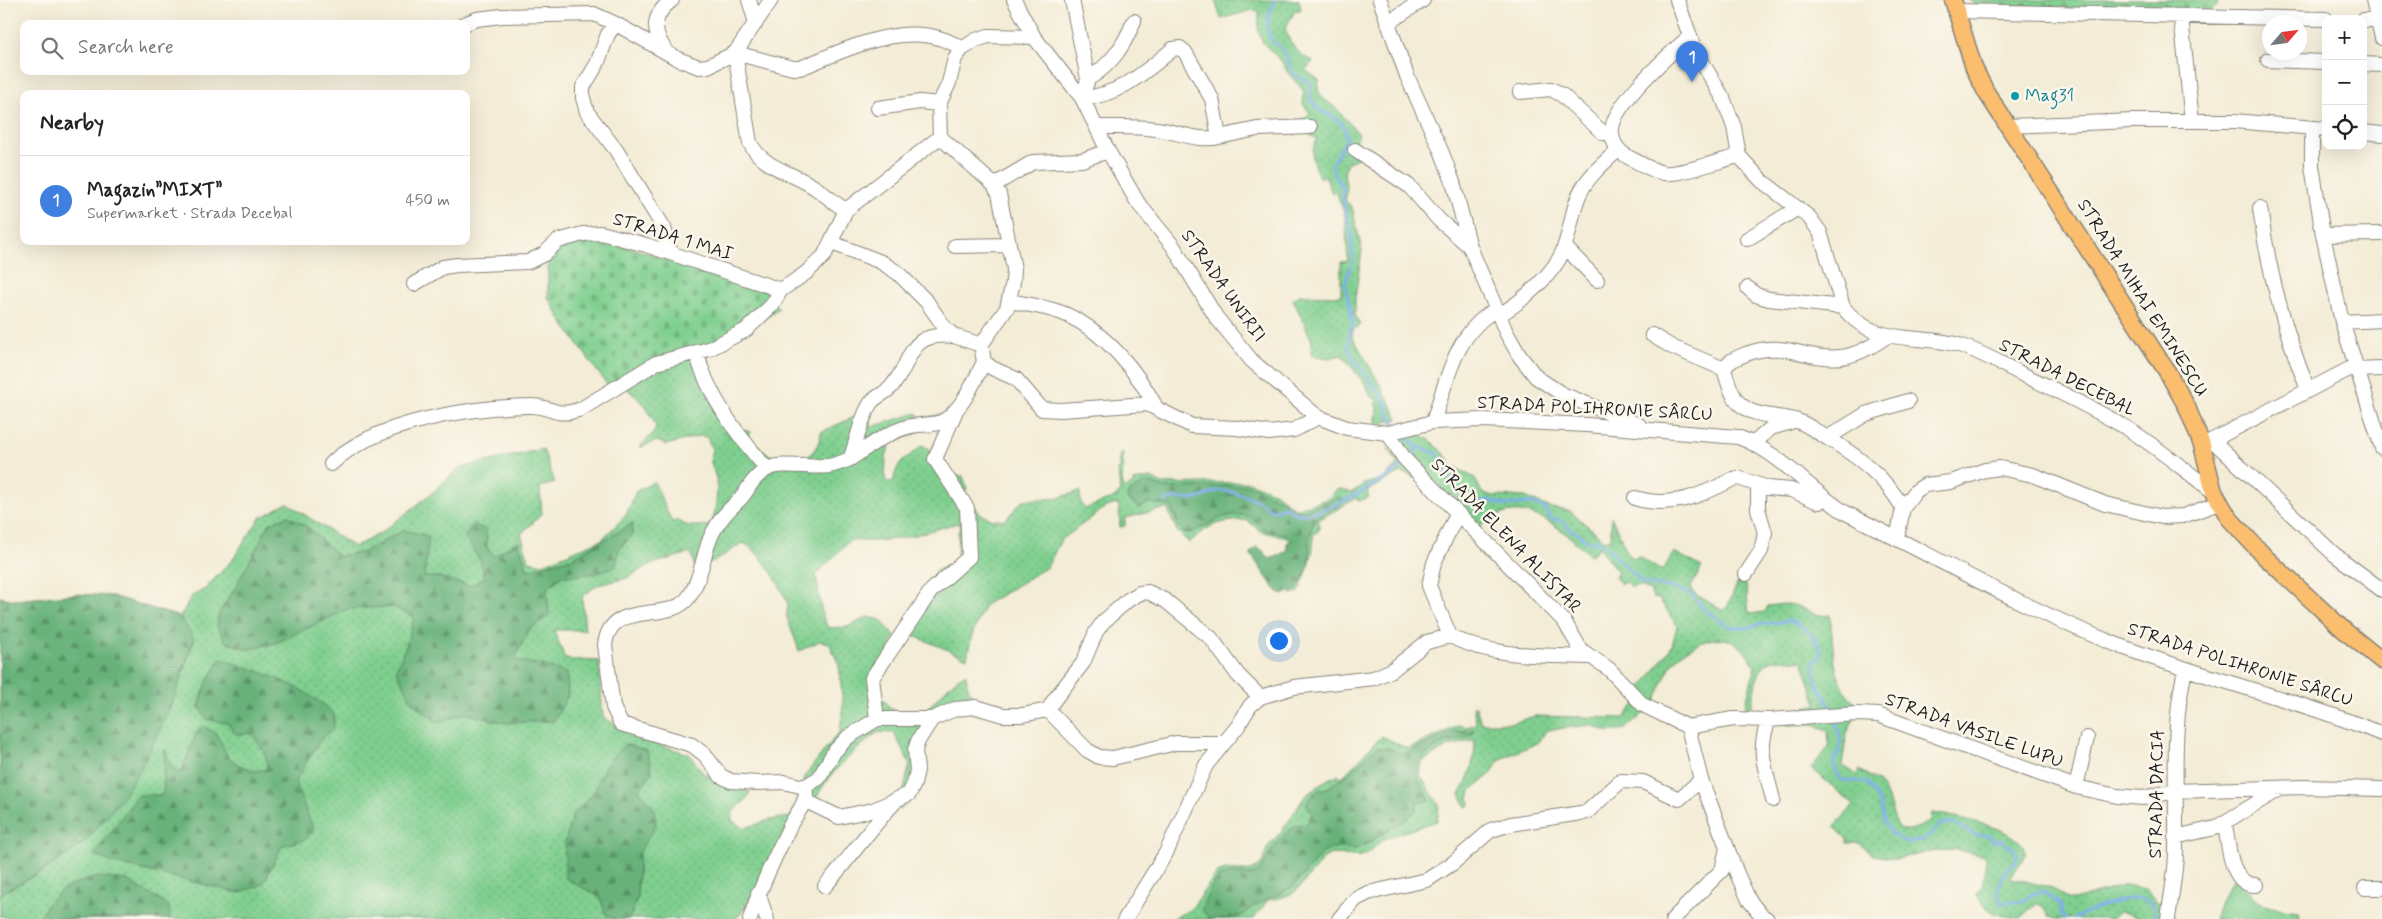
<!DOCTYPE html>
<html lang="en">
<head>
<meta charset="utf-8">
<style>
	:root { --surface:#fff; --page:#f2f2f2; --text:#222; --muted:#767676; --line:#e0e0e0; --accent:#b5179e }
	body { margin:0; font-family:Mynerve,sans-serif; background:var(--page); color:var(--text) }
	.controls { position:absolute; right:15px; top:15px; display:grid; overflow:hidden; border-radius:10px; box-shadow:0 5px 20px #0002 }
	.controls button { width:45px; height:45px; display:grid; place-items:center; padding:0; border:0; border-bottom:1px solid var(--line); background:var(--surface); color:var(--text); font:25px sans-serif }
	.compass { position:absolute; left:2262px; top:15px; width:45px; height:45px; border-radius:50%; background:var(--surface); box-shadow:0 5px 20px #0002; rotate:62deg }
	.you { position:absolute; left:1278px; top:640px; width:18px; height:18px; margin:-12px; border:4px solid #fff; border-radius:50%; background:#1a73e8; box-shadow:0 0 0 8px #1a73e833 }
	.badge { display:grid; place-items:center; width:32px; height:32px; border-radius:50%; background:var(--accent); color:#fff; font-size:16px; font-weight:700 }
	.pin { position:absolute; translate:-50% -41px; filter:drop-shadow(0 1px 2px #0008) }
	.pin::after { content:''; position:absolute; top:26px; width:18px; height:15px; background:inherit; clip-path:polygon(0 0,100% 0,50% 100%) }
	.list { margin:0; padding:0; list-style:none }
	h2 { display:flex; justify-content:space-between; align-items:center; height:65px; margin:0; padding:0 20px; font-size:21px }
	h2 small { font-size:16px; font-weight:400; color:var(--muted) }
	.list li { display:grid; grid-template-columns:32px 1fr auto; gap:15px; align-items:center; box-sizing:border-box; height:90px; padding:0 20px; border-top:1px solid var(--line) }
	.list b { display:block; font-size:19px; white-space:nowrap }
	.list p { margin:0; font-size:16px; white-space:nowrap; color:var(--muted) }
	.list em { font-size:16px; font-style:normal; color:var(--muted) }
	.icon { flex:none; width:28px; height:28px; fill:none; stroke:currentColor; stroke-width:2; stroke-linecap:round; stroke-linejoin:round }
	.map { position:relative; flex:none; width:2382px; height:919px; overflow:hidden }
	.search { position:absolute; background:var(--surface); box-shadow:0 5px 20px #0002; left:20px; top:20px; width:450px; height:55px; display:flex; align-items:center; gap:12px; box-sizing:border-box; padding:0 18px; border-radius:10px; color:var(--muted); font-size:19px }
	.panel { position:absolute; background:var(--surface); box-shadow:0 5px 20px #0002; left:20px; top:90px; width:450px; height:155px; border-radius:10px }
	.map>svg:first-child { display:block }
	.grass { fill:url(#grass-dots); stroke:#4e7656; fill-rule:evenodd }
	.forest { fill:url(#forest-firs); stroke:#42674b }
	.cemetery { fill:url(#cemetery-stones); stroke:#4e7656 }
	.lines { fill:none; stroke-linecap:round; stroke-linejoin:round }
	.stream { stroke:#7dade8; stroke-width:3 }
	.minor-casing { stroke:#888479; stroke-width:16 }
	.major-casing { stroke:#888479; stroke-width:19 }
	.minor { stroke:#fff; stroke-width:14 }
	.major { stroke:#fbbd6e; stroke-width:16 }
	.culture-dot { fill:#0f9aa8; stroke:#fbf7ec; stroke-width:2 }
	.labels { text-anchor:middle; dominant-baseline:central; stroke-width:5; stroke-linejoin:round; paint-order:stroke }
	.culture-label { font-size:18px; fill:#0d838f; stroke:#fbf7ec; text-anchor:start }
	.street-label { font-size:18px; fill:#1c1c1c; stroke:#fbf7ec }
</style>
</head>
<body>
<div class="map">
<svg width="2382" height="919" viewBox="0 0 2382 919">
	<defs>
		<pattern id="grass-dots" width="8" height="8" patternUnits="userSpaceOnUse" patternTransform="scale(1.25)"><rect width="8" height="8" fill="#7fcf8f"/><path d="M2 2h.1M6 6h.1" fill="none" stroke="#6db17b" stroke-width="1.8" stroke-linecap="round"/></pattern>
		<pattern id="forest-firs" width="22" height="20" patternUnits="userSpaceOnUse" patternTransform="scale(1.25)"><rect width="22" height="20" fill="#67b27a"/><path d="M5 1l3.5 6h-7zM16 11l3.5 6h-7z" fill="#549063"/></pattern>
		<pattern id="cemetery-stones" width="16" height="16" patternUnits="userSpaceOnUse" patternTransform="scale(1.25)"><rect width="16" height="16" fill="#7fcf8f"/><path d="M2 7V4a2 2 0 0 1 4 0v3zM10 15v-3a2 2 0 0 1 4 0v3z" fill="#6db17b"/></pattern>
	</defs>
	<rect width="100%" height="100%" fill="#fbf7ec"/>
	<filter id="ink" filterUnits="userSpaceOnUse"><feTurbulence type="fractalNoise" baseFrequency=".02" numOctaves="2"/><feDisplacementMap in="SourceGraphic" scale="10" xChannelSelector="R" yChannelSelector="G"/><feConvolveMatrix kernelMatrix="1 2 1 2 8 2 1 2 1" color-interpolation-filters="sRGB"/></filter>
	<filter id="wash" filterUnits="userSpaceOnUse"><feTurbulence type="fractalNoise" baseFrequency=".0096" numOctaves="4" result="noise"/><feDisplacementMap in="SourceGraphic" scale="20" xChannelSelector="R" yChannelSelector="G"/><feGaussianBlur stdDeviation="1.12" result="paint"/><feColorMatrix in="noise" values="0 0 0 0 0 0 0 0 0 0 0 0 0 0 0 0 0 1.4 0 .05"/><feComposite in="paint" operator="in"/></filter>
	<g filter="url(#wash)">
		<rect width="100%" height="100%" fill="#f3ecd6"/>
		<path class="grass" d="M1215,0H1299L1301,10L1295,11L1285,28C1289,43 1299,57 1314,61L1305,70L1319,80L1318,90L1323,99L1334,106L1359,134L1355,144L1358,158L1348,162C1339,176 1351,186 1345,200L1352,207L1362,250L1355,299V315L1360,325L1353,330L1352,336L1390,402L1398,419L1376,424L1377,399L1371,397L1366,385L1342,355L1327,358L1311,355L1312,341L1293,299L1300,295L1341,296V262L1348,261L1345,215L1336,191L1332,193L1325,176L1320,178C1312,165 1310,152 1317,139L1304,131L1278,123L1303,120L1310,113L1303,104L1304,91L1288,73L1282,62L1263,43L1258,30L1259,12L1253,10L1221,19Z
			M768,300L779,308L708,356V376L741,430L751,432L749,437L751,440C759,445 766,454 774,457C796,466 818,458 821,432L872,409L871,427L917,413L920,419L942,414L915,434L890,443L886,457L885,481L893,482C898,458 907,460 922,445L942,456V460L952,476H963L967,489L963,492C968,500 975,504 979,513L993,520H1005L1023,500L1058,498L1080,491L1081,504L1085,509L1116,497L1120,491L1118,470L1121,454L1123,453L1122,481L1124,489L1134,484V481L1151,478L1162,484L1249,482L1276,493L1295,509L1327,499L1336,490L1342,489L1351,493L1364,484L1383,479L1397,465V461L1388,448L1416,478L1401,472L1367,491L1369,497L1359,501L1356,498L1319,520V530L1313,535C1315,556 1306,572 1299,592L1291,594L1299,568L1294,544L1286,538L1260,531L1247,520C1219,521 1209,524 1189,543L1177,531L1167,508L1125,518V526L1120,527L1119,505L1117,504L1106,507L1061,540L1047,567L985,605L972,635L967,658L914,636L905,625L936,571L957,560L958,531L961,528L958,523C922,533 888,545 850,540L816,575L822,614L828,628L847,627L868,617L881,620L895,637C889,651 871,682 879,695C881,698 885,701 887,704C921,740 943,680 966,674L968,688L977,702C966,707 952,711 941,718C922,731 919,770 920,792L899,810L888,800L903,792L910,764L894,733L879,732C861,743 822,780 816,800L805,806L750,900L736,919H520L508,916L502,919H15L0,916V894L45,870L143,764L172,704L194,640L180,617L192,596L205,589L232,560L260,518L287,503L354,547L381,533L432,493L459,468L543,449L555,483L540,487L542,514L521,534L529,561L543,564L601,540L626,515L636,491L654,482L672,522L678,520C689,530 697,524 710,526C716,514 717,497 717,484C716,472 707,461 712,450L707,437L700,436L666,445L657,441L639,448L654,432L656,426L645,405L624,386ZM743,543C759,549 781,585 787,602C789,607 786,612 787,617C790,628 796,640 799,651L820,641L829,643L839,665L843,704L840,731L806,774L796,806L790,817L769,820L745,828L732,821L733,811L746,800L750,792L704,774L689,754L638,738L603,717L599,661L565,659L554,630H585L582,597L597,585L627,578L649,565L689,553L693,557L694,566L715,561Z
			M1420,430L1424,433V438L1429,439L1450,460L1449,464L1475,478L1482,493L1494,496L1525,497L1551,508L1570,511L1604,540H1611V516L1630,558L1632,556L1634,559L1638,556L1660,570L1664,568L1674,552L1702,567L1691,587L1695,594L1722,610L1726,609L1738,582L1746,585L1749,614L1765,612L1768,606C1776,605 1785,603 1793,605C1807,608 1815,618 1830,615C1834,646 1831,681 1855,703L1854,719L1847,733L1842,765L1857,775L1859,770C1865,774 1874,778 1879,783C1899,803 1885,851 1931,820L1932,813C1951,816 2030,829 2025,855C2024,862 2014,871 2010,876L2012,878L2053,888L2067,899L2073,900L2126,885L2145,889L2157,902H2166L2160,919H2142L2120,911L2112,919H2054L2048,916L2044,908L2037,903L2020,918C1996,915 1990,915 1977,895L1982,887L1986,860L1984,856L1953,849L1916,854L1898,859L1873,855L1859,843H1847V839L1834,827L1854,805L1811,768L1829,747L1828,731L1814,724L1787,725L1788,712L1817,704L1802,661C1794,661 1782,658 1774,660C1756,664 1754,694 1751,709L1745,707L1755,666C1741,641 1724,631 1696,645C1689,649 1682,652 1677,658C1666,670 1659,691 1654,706L1637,691L1643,686L1672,646L1677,626L1659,599L1653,598L1650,590L1640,586L1631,587L1626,582L1621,584L1615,577L1618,572L1599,547L1591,556C1568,535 1536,503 1502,514C1494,517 1486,523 1478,528L1404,451L1401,439L1409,433Z
			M1636,703L1647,711L1625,729L1609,732L1591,725L1548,730L1537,743L1499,760L1492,773L1472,789L1469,798L1470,805L1466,807L1460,794C1470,778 1475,759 1475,740L1449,746L1422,762L1420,775L1439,805L1437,821L1386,838C1377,842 1371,854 1361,856C1351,858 1337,851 1327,856C1323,858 1320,863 1317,867C1298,888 1298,896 1268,900L1254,919H1172L1191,909L1217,873L1225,870L1246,871L1258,867L1263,861L1267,848L1282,831L1305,796L1328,779L1339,775L1341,778L1382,736L1408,749L1459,725L1466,727L1475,725L1476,721L1473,707L1476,706L1481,723H1512L1535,716L1624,718Z
			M2234,879L2264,906L2298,911L2299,919H2214L2220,901Z"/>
		<path class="forest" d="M1147,482L1165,488L1249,485L1280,499L1297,511L1305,510L1338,497L1345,501L1314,520L1309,540L1310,564L1297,589L1282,595L1274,588L1250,553L1256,547L1262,550L1270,559L1287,551V543L1293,540C1287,532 1275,534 1265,530C1259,526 1253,517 1247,516C1220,510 1206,530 1185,534L1177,523L1171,506L1149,503L1139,508L1127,499L1128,493Z
			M288,516L309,528L339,556L364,552L404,530L429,536L424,577H439L470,586L485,577L480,560L465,537L473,524L486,530L487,548L494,556L518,541L528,570L572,558L633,523L632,536L619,549L616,566L595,574L562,576L547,589L549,615L529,630L514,660L542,665L567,673L568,695L554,721L506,723L465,713L438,723L413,703L396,670L406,646L414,617L393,607L348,609L276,643L247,650L226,642L217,626L219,612L234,590L270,523Z
			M77,594L112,596L180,617L194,639L172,704L143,764L123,797L83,844L45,870L0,894V597L15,600Z
			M221,659C260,671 304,685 334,714V728L320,740L295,782L314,831L306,839L282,846L263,884L239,893L110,862L94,855L138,795H163L165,749L171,767L181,773L197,731L203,726L216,733L228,757L239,765L255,771L267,769C268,754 260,744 250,733L237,735L227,723L206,719L199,706L207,682Z
			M1474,730L1472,735L1440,745L1424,756L1418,779L1430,800L1417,802L1416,811L1405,820L1363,846L1355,849L1332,848L1322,854L1293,887L1252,907L1243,915L1228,919H1209L1202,909C1207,897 1213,875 1230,873C1237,873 1246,875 1254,875C1265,867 1263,864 1270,853C1277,842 1287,831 1298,824L1304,826L1309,820L1312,813L1306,803L1317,791L1329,787L1345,776L1377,747L1392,749L1402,755L1453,731Z
			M625,744L647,751L652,772L639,791L654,808L656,824L639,853L637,898L629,919H616L606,915L600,897L565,878V843L572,816L593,794L605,766Z
			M99,877L127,880L169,906L170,919H39C53,890 69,884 99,877Z"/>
		<path class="cemetery" d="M1969,0H2217V5L2209,11L1975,6Z
			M596,239L682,262L770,292C769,297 768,303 766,307C745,335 644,370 608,386L564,325L548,297V260L568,243Z"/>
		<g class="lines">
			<path class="stream" d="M1275,0C1269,10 1263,30 1272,40C1276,45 1283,49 1286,54C1289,61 1289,67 1293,73C1306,87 1312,71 1310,98L1318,109L1337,119L1345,128L1346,140L1331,165L1336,177L1343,188V202L1351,230L1353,259L1345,284L1353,323L1349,336V348L1353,358L1383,398L1389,416L1398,427
				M1404,434C1418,450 1417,447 1437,453L1455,489L1474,505L1488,500L1504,505L1530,503L1544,508L1551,519L1562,521C1567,530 1580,532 1587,542L1597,541L1604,545L1644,584L1669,587L1691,594L1706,611L1730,627L1747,628L1760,624L1790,621L1797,624L1811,634L1818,644L1821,649L1820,658L1815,661C1809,680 1826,694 1832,711
				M1411,459L1414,457L1416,447
				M1165,501C1177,495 1188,502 1200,498C1206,496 1211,492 1218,491C1228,489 1264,500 1268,509L1274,510L1286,507C1290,510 1295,514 1299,514C1323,517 1385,479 1404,465
				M1835,719L1841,741L1839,751L1833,764L1841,780L1867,782L1880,803L1883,818L1890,833L1903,841L1908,843L1922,840L1933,834L1940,824L1953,823L1972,834L1990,836L1994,842L2001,840L2014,849L2017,856L2015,863C2002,870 1994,888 2000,903L2024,901L2030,895L2042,891L2061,905V914L2065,919
				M2074,919C2088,911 2139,888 2151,904C2155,909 2154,914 2157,919"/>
		</g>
	</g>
	<g filter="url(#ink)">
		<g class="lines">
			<g class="minor-casing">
				<path id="minor" d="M749,0L756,23
					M1014,0L1034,37L1082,98L1108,151L1138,203L1173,246L1216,317L1252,361L1318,417L1347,428L1388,433L1433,422C1447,380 1455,332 1497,309
					M1072,0L1088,79L1082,98C1118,97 1146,71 1173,49L1180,48L1185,52L1212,99L1219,137L1257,129L1310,127
					M1380,0L1407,76L1442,153L1453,182L1470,247L1506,332L1519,355L1536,377L1562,394L1639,425
					M1677,0L1695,50L1723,98L1734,127L1739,156L1762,181L1809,217L1820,232L1843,307C1875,349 1919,332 1962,346C1983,353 2003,365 2024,375C2058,391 2092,408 2125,427C2156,446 2184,470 2214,492
					M2373,0L2382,38
					M1955,11L2326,19
					M2181,17L2192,121
					M2363,20H2382
					M1389,22L1423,0
					M464,24L477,19L502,16L594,14L616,24L678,59L699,67L708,66L735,53L771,0
					M616,24L608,34L597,64L583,87V98L587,112L616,150L664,228L671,253
					M1690,36C1671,53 1609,107 1612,133C1613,146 1621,154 1632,159C1641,164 1653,171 1664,173C1680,175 1721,160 1739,156
					M665,50C652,30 652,15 672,0
					M735,53L750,143C763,169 795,173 817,189C827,196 835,204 846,210L940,137
					M735,53L793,68H800C848,49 913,15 962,49
					M2268,60L2326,62
					M2363,64L2382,65
					M1088,79C1111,65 1124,46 1134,21
					M1520,92L1551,89L1562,95L1603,133H1612
					M878,108L920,102L939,104
					M2009,126L2133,121H2234L2326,129
					M1098,127C1118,127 1138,126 1157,129C1178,132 1199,142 1219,137
					M2312,128V166L2323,235L2342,322L2382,448
					M2363,132L2382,134
					M940,137L994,185L999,194L1014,269L1013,282L1007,308L981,345L984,362
					M940,137L939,104L949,83L955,58L962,49L976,40L988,36L1034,37
					M1355,150L1409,186L1439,220L1469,246
					M994,185L1033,162L1082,160L1108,151
					M2260,208C2268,271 2285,332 2308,390
					M2323,235L2382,234
					M1747,239L1798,208
					M832,243L881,262L898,273L927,302L945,328L954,336L981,345
					M955,246L1008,245
					M1565,247L1597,280
					M414,284L443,267L457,265L528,262L544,254L558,241L583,234L601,233L646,245L781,290
					M1748,288L1756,295L1769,299L1843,307
					M1010,301C1028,305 1050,307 1067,315C1106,333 1137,371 1157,409
					M1499,315C1522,302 1558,271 1565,245C1571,228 1572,210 1580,193C1588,176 1604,163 1618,150
					M2342,322L2382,320
					M1652,335L1672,347L1724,369C1729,360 1737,358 1746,354C1785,339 1805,361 1841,357C1858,355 1873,346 1887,336
					M954,336C905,331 914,362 891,387C885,394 874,397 870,404C860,420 857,442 850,459C843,462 835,465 828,466C811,469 779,460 764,471C749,481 750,489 740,499C729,510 719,519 712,534C703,553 701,581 688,598C669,624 610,598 605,645L613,707L621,724L692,745L705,755L721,776L731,781L757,783L784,782L804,787L819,778L834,752L848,737L877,719H932L955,709L976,707L1003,715H1022L1048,710L1087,750L1099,757L1113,758L1176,743H1224
					M696,352C709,398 736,433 767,469
					M1724,369C1727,379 1731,395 1739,403C1753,417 1773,415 1790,419C1803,421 1814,430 1824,436C1856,455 1884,475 1903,508
					M2356,370L2382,369
					M1433,422L1483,420L1587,425L1738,437C1780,452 1809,490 1846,513C1937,558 2025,609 2120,646C2206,679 2296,699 2382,734
					M1388,433L1404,458L1419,474L1564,621L1581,650L1609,669L1643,705L1688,727L1701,780L1738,876L1749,900L1761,915L1767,919
					M1827,438L1866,414L1908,401
					M2212,440L2334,554L2382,590
					M1754,443L1771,428L1791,422
					M2205,444L2355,366
					M850,459C868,447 886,433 907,427C919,423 934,427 945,420C964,407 974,381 984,362L992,368L1016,379L1042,409L1061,410L1147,404L1192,426L1237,428L1269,433L1294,430L1318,417
					M331,464C373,422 471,407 529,406C551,405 555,419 581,409L656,363L709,349L746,330L772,305L781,290L806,273L824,256L846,210
					M1635,498C1670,509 1701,496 1733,479L1738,478L1768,488L1791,490L1819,502
					M1897,539L1903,508L1916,491L1925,485L1951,482L1985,470L2000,468L2033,475L2105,504L2162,517L2183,516L2219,503
					M1746,574L1761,551L1765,533L1758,509V486
					M1450,636L1429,586L1434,563L1457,514
					M1048,710L1054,700L1083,663L1096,632L1103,622L1128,600L1140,593L1148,592L1166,601L1211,638L1238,675L1260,697
					M877,719L872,678L931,591L969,557L967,508L935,459L955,413
					M1769,720C1756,751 1766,769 1773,800
					M1688,727L1733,719L1769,720L1857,714L1878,715L2076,787L2117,796L2143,798L2174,791L2304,787L2382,789
					M2076,787L2087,738
					M806,801L839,817L873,810L909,794L914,784L917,770L915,750L918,741L932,719
					M2225,823C2228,843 2230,886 2256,885
					M2175,837L2215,828L2280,789
					M825,886C849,859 869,830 894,803
					M2365,888H2382
					M758,893L767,919
					M750,919C760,888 774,859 788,830C793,817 806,806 806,792
					M1125,919L1166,853L1206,765L1238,726L1250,706L1260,697L1294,687L1374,678L1392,670L1427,642L1450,636C1492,658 1544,655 1590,657
					M1339,919L1356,899L1368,893L1427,880L1453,863L1491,830L1511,824L1587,812L1621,781L1643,782L1679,799L1701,780
					M1673,919L1722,870L1727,848
					M2168,919C2171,896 2176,873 2176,850C2177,789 2171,730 2185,670"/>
			</g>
			<g class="major-casing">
				<path id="major" d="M1953,0L1974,68L1986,92L2168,373L2187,407L2202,445L2214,492L2229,518L2265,557L2346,632L2382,661"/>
			</g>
			<use href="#minor" class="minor"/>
			<use href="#major" class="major"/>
		</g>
	</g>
	<circle class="culture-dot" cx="2015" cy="96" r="5"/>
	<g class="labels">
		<g class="culture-label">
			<text x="2025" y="96">Mag31</text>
		</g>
		<g class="street-label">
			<text transform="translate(673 237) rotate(17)">STRADA 1 MAI</text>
			<text transform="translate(1223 286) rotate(55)">STRADA UNIRII</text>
			<text transform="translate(2142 298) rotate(58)">STRADA MIHAI EMINESCU</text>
			<text transform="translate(2067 378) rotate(27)">STRADA DECEBAL</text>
			<text transform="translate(1595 409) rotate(3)">STRADA POLIHRONIE SÂRCU</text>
			<text transform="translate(1506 536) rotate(46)">STRADA ELENA ALISTAR</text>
			<text transform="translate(2240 665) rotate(18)">STRADA POLIHRONIE SÂRCU</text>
			<text transform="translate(1974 731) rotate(20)">STRADA VASILE LUPU</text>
			<text transform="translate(2157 794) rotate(-89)">STRADA DACIA</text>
		</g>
	</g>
</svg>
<div class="controls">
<button>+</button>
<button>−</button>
<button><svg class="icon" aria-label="locate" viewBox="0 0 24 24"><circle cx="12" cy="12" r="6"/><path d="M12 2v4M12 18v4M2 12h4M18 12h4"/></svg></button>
</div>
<svg class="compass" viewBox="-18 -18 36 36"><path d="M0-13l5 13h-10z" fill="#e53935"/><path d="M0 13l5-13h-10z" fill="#767676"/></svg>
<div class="you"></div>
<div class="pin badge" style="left:1692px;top:82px;background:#3f7fe0">1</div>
<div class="search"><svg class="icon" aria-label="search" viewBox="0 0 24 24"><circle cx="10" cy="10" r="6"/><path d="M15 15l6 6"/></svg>Search here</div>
<section class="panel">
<h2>Nearby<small></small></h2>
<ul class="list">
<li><span class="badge" style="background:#3f7fe0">1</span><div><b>Magazin”MIXT”</b><p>Supermarket · Strada Decebal</p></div><em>450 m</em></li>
</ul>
</section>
</div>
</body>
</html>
